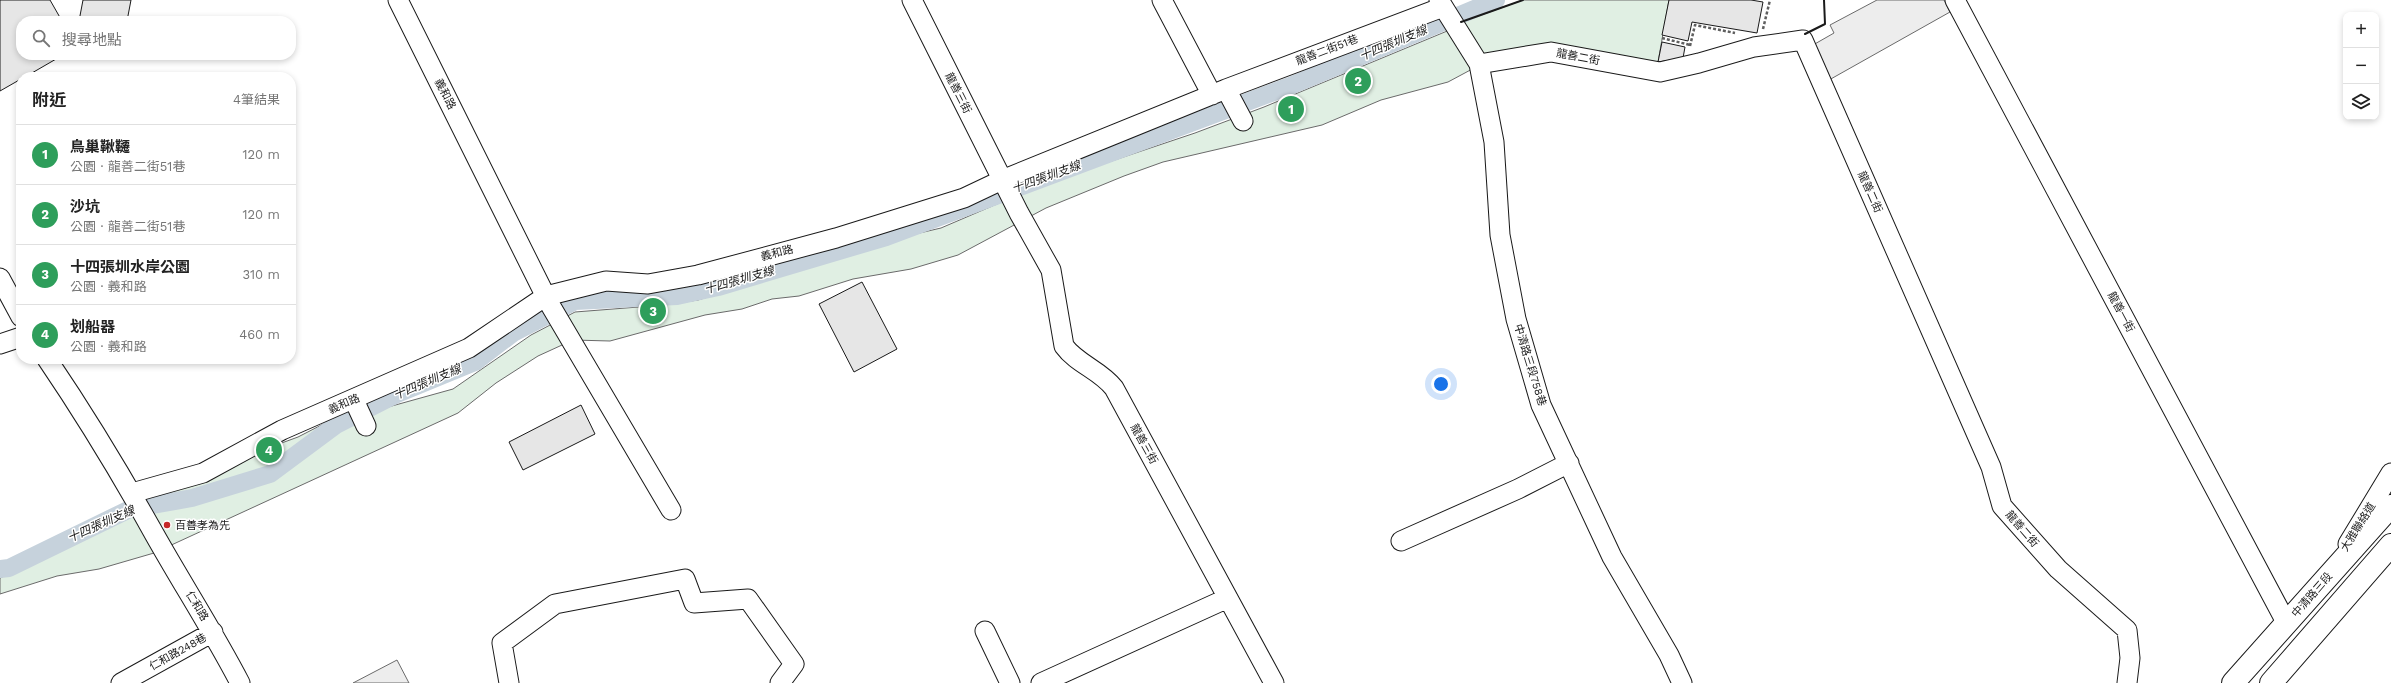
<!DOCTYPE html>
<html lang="zh-TW">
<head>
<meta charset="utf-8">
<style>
	:root { --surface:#fff; --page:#f2f2f2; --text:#222; --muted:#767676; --line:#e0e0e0; --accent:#c62828 }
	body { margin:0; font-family:"Work Sans","Noto Sans TC",sans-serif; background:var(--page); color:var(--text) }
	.controls { position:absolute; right:12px; top:12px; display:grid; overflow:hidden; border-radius:8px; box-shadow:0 2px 6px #0003 }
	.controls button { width:36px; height:36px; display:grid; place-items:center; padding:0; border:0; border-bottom:1px solid var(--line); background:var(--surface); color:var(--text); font:20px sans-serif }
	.you { position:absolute; left:1441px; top:384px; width:14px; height:14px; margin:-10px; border:3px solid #fff; border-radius:50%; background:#1a73e8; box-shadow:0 0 0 6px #1a73e833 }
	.badge { display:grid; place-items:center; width:26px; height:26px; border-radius:50%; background:var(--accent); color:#fff; font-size:13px; font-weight:700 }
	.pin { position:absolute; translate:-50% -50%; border:2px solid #fff; box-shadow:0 1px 4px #0006 }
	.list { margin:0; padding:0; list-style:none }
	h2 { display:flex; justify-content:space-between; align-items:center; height:52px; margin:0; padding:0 16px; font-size:17px }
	h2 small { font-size:13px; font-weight:400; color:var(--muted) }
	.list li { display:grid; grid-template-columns:26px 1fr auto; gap:12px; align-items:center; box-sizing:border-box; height:60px; padding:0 16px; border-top:1px solid var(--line) }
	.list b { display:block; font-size:15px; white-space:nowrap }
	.list p { margin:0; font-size:13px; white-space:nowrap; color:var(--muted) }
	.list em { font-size:13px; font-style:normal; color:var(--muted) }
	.icon { flex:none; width:22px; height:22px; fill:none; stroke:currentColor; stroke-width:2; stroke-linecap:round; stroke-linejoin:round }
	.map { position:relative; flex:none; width:2391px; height:683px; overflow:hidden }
	.search { position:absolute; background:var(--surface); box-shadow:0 2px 6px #0003; left:16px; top:16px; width:280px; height:44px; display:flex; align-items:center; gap:10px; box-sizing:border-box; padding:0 14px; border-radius:16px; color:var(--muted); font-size:15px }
	.panel { position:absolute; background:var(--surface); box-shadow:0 2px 6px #0003; left:16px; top:72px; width:280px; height:292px; border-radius:16px }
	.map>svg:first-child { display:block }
	.green { fill:#e0efe3; stroke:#6a6a6a }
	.parking { fill:#ededed; stroke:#6a6a6a }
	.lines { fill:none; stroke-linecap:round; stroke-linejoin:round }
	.canal { stroke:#c6d2dc; stroke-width:18 }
	.building { fill:#e6e6e6; stroke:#1a1a1a }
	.minor-casing { stroke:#1a1a1a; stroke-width:21 }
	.major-casing { stroke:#1a1a1a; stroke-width:24 }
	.path { stroke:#5f5f5f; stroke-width:2.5; stroke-dasharray:3 2; stroke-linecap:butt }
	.minor { stroke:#fff; stroke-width:19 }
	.major { stroke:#fff; stroke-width:22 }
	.wall { stroke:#1a1a1a; stroke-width:2 }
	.poi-dot { fill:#c62828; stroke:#fff; stroke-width:1.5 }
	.labels { text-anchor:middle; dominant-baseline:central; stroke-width:3; stroke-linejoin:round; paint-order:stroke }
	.street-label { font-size:11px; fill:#1a1a1a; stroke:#fff }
	.poi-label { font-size:11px; fill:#1a1a1a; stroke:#fff; text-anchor:start }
	.water-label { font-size:12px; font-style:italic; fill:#1a1a1a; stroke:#fff }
</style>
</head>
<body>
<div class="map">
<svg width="2391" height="683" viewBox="0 0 2391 683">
	<rect width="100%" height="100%" fill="#fff"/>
	<path class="green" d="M1523,0H1669L1658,62L1551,47L1481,59L1459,23Z
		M1452,29L1476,67L1448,82L1381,100L1322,125L1163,162L1124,176L1046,208L958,255L911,269L853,279L799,296L772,299L742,309L705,315L610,341L573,340L538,356L496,383L458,413L154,553L99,569L57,576L0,594V578L135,511L137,496L298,437L337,417L377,401L381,409L453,389L531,335L575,312L664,305L698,300L894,239L941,228L1046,183L1195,133L1264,107Z"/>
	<path class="parking" d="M1877,0H1944L1950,12L1829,80L1813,45L1834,33L1830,25Z
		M397,660L409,683H353Z"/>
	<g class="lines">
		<path class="canal" d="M0,569L9,568L130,509L192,498L270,474L336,425L397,394L475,362L513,333L575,301L677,296L718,287L886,237L1290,86L1496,0"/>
	</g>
	<path class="building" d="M0,0H50L62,21H21V55H63L25,77H21V79L0,91Z
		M83,0H131L127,21H79Z
		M1669,0H1751L1763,2L1757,33L1692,22L1688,41L1662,35Z
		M1662,42L1685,47L1683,58L1658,62Z
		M862,282L897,349L854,372L819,304Z
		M581,405L595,434L523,470L509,442Z"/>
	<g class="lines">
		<g class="minor-casing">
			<path id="minor" d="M398,0L549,303L671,510
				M912,0L1019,213L1051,270L1064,346C1077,364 1100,370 1114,388L1274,683
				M1162,0L1212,95
				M1439,0L1479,64L1494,142L1500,235L1516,319L1541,405L1612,557L1669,655L1682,683
				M1955,0L2287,624
				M1479,64L1551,52L1660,72L1699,63L1754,47L1803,40L1991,467L2002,506L2058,569L2127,630L2130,658L2127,683
				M1226,89L1243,121
				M0,278L21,317
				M0,344L21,337
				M47,359C85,415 119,471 152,530C181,582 213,631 240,683
				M354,400L366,426
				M132,493L203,473L282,430L469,348L546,296L606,281L648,284L698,275L836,238L964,198L1002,180L1226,89L1443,7
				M1401,541L1518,489L1569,463
				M2348,544L2391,473
				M985,631L1010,683
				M121,683L213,632
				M509,683L502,643L555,604L685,579L694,603L748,599L794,664L780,683
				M1041,683L1228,598"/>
		</g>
		<g class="major-casing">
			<path id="major" d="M2233,683L2391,506
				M2271,683L2391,545"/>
		</g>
		<path class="path" d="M1763,29L1770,0
			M1662,38L1690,45
			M1690,46L1695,25L1735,33"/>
		<use href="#minor" class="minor"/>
		<use href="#major" class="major"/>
		<path class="wall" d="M1461,22L1523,0
			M1805,34L1825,24L1824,0"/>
	</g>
	<circle class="poi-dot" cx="167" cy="525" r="4"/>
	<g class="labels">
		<g class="street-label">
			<text transform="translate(1327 50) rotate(-21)">龍善二街51巷</text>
			<text transform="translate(1578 57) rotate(11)">龍善二街</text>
			<text transform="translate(958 93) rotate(63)">龍善三街</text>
			<text transform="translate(445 94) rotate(63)">義和路</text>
			<text transform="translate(1870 192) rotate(66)">龍善二街</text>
			<text transform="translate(777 253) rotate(-14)">義和路</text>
			<text transform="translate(2121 312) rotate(62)">龍善一街</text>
			<text transform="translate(1530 365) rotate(73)">中清路三段758巷</text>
			<text transform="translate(344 404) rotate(-23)">義和路</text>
			<text transform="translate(1144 444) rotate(61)">龍善三街</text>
			<text transform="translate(2358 527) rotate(-58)">大雅聯絡道</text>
			<text transform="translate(2022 529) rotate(49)">龍善二街</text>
			<text transform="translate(2312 595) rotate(-49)">中清路三段</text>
			<text transform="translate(197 606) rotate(59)">仁和路</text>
			<text transform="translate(178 652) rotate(-29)">仁和路248巷</text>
		</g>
		<g class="poi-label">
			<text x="175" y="525">百善孝為先</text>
		</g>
		<g class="water-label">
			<text transform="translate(1393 43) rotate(-23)">十四張圳支線</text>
			<text transform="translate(1046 177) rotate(-20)">十四張圳支線</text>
			<text transform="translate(739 280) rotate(-16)">十四張圳支線</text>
			<text transform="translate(427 382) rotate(-23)">十四張圳支線</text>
			<text transform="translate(101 524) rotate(-24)">十四張圳支線</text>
		</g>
	</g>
</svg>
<div class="controls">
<button>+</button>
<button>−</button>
<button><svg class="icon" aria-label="layers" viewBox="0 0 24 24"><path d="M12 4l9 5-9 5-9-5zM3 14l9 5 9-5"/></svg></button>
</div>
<div class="you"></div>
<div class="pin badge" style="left:1291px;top:109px;background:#2e9e5b">1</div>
<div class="pin badge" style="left:1358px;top:81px;background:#2e9e5b">2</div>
<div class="pin badge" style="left:653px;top:311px;background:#2e9e5b">3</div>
<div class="pin badge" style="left:269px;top:450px;background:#2e9e5b">4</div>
<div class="search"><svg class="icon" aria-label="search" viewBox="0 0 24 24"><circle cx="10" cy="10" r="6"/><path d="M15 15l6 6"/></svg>搜尋地點</div>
<section class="panel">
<h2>附近<small>4筆結果</small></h2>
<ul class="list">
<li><span class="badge" style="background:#2e9e5b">1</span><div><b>鳥巢鞦韆</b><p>公園 · 龍善二街51巷</p></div><em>120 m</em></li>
<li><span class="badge" style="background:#2e9e5b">2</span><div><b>沙坑</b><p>公園 · 龍善二街51巷</p></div><em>120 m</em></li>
<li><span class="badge" style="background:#2e9e5b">3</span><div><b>十四張圳水岸公園</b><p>公園 · 義和路</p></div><em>310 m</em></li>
<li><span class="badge" style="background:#2e9e5b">4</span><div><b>划船器</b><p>公園 · 義和路</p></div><em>460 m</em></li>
</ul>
</section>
</div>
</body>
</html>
